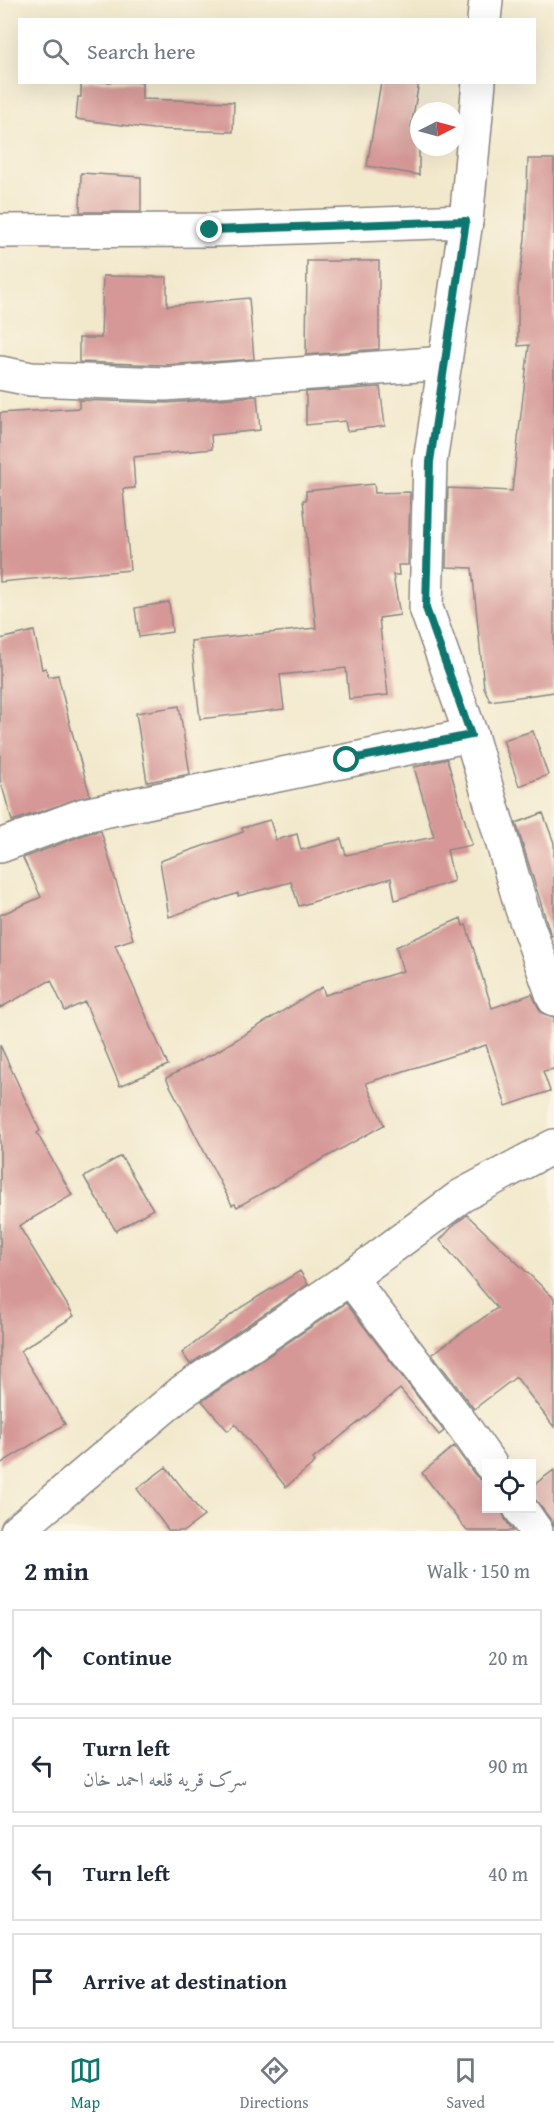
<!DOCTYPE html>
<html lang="en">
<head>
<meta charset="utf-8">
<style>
	:root { --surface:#fff; --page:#f6f6f7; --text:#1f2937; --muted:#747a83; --line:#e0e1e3; --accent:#0f766e }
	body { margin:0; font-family:"Gentium Book Plus",Amiri,serif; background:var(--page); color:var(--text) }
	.controls { position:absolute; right:18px; bottom:18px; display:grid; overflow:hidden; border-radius:0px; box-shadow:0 6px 24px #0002 }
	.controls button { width:54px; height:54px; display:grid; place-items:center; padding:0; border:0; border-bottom:2px solid var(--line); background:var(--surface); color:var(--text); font:30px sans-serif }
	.compass { position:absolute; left:410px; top:102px; width:54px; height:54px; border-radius:50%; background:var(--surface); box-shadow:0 6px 24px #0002; rotate:84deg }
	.stop { position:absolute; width:18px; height:18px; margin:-14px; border:4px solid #0f766e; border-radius:50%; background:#fff }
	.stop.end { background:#0f766e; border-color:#fff; box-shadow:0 2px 6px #0008 }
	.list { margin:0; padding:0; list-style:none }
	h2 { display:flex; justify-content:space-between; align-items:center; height:78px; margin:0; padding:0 24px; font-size:26px }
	h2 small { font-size:20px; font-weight:400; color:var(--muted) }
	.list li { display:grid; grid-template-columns:39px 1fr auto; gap:18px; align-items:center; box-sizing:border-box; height:96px; margin:0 12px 12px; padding:0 12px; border:2px solid var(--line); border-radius:0px }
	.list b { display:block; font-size:22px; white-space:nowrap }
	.list p { margin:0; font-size:20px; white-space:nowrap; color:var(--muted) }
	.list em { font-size:20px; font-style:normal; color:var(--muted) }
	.icon { flex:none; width:33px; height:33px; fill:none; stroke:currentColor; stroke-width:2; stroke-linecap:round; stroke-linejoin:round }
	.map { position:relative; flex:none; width:554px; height:1531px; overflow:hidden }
	.search { position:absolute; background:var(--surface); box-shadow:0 6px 24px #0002; left:18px; right:18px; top:18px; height:66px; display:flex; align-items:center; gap:15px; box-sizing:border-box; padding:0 21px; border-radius:0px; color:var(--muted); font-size:22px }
	.sheet { height:510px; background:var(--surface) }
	nav { display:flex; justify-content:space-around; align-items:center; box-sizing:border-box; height:84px; border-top:2px solid var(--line); background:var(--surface); font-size:16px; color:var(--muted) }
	nav a { display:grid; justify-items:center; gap:3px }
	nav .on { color:var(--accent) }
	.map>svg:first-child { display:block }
	.building { fill:#d59896 }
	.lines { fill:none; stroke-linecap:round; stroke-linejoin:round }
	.minor-casing { stroke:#8a8684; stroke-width:36 }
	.tertiary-casing { stroke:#8a8684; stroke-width:36 }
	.minor { stroke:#fff; stroke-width:33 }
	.tertiary { stroke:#fff; stroke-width:33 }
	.route { stroke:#0f766e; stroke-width:8 }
</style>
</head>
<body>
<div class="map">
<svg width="554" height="1531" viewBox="0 0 554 1531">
	<rect width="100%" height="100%" fill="#fcf5e5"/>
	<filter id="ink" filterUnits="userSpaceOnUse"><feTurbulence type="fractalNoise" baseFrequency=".0167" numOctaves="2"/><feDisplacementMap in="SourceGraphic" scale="12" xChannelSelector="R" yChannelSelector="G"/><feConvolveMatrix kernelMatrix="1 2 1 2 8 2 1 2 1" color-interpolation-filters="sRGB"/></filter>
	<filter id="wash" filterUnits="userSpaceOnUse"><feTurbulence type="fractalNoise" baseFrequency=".008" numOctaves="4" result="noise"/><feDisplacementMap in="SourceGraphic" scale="24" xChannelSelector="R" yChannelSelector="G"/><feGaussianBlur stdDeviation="1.35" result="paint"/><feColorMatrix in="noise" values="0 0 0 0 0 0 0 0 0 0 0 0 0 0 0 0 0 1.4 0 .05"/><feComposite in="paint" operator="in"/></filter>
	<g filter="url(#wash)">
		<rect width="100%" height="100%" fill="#f2e9cd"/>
		<g id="blocks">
			<path class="building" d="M81,82H142V99L234,102L233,132L153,129L76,119L78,97H81Z
				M381,82H419L411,128L419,129V175L367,166Z
				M528,159H554V692L490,701L484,687L472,568L446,567L448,488L512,491L529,345L518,346V289L525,239Z
				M81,173L141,177V212H80Z
				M307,261H379V349L306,355Z
				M103,276L167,277V306L249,298L254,359L165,365L79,362V338H101Z
				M380,387L385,426L347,431L345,421L306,425V392Z
				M257,396L260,430L211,435L212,449L133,457L135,488L123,489L130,570L0,582V413L79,408V400L166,403Z
				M374,484L375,493L410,492L408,565H398L399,575H393L400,615L379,618L388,695L349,699L346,668L280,675L284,709L200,719L191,641L316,628L303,500H306V491Z
				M169,602L172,632L139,637L135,608Z
				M34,631L42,669L46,668L48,677L58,675L70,725L90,795L12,821L0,779V639Z
				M179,706L190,774L147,782L136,713Z
				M533,731L548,775L519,786L503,740Z
				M447,759L472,845L447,850L454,881L395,900L391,878L299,906L291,882L238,896V893L169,917L160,861L243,832L242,828L270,820L276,840L297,834L301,850L341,839L346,855L434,837L414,767Z
				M543,813L554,843V935L551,936L516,823Z
				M101,831L133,939L115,945L168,1065L120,1086L85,1002L65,1011L51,980L0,1008V915L41,897L23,858L89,833Z
				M461,918L463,926L466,925L492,1008L532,994L541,1013L554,1017V1069L543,1071L550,1091L506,1106L486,1045L366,1083L384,1125L237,1207L235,1204L232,1205L166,1078L216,1052L322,987L325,995L403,971L396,947Z
				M0,1045L40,1131L37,1133L72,1195L19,1226L74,1316L20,1351L65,1424L0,1464Z
				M121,1156L153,1209L116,1231L84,1177Z
				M467,1215L554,1298V1427L516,1377L474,1409L432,1354L497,1308L440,1240L455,1224Z
				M300,1271L308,1284L190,1364L182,1353L240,1308Z
				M346,1303L444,1431L439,1435L400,1389L313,1459L315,1462L286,1487L235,1424L228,1431L202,1401Z
				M454,1446L475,1475L482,1481L486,1482V1509H501L505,1519L513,1531H467L422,1473Z
				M166,1467L204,1516L184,1531H169L137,1489Z
				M554,1470V1527L551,1520L531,1494V1487Z"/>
		</g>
	</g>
	<g filter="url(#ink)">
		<use href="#blocks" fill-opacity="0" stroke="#8a8684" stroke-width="1.5"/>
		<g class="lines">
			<g class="minor-casing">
				<path id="minor" d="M0,231L210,230L466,221
					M0,373L31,379L165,384L445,363
					M0,846L84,815L471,735
					M350,1278L464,1427L490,1464
					M520,1508L536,1531
					M17,1531L182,1392L350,1278L461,1196L554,1146"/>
			</g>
			<g class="tertiary-casing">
				<path id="tertiary" d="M484,20L486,0
					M479,82L466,221L430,462L426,608L471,735L522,909L554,999"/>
			</g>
			<use href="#minor" class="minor"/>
			<use href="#tertiary" class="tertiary"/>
		</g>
	</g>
	<g class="lines" filter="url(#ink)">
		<path class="route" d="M210,230L466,221L430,462L426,608L471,735L347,760"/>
	</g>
</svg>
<div class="controls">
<button><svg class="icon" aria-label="locate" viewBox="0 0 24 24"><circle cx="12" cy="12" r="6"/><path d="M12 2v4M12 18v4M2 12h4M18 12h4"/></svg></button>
</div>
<svg class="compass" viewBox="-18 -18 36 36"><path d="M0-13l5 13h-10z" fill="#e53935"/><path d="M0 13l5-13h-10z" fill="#747a83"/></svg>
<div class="stop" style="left:347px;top:760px"></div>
<div class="stop end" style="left:210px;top:230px"></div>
<div class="search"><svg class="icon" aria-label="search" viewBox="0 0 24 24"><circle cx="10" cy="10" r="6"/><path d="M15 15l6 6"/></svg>Search here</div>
</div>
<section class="sheet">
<h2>2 min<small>Walk · 150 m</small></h2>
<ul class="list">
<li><svg class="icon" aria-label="ahead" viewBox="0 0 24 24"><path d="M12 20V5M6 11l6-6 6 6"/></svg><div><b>Continue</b></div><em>20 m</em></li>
<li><svg class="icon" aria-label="left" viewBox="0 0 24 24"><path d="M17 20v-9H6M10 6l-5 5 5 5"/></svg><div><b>Turn left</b><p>سرک قریه قلعه احمد خان</p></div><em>90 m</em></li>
<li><svg class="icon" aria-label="left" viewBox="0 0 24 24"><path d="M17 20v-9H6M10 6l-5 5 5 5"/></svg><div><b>Turn left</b></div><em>40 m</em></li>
<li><svg class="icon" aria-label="arrive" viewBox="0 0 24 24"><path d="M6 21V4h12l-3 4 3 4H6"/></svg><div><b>Arrive at destination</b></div></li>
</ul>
</section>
<nav>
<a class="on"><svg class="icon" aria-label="map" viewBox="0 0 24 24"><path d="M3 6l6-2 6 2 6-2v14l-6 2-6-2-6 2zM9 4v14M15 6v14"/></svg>Map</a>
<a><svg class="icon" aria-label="directions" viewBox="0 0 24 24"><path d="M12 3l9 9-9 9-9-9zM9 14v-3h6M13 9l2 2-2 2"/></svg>Directions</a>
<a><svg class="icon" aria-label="saved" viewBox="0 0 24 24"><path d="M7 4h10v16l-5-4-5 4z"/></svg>Saved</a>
</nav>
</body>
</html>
